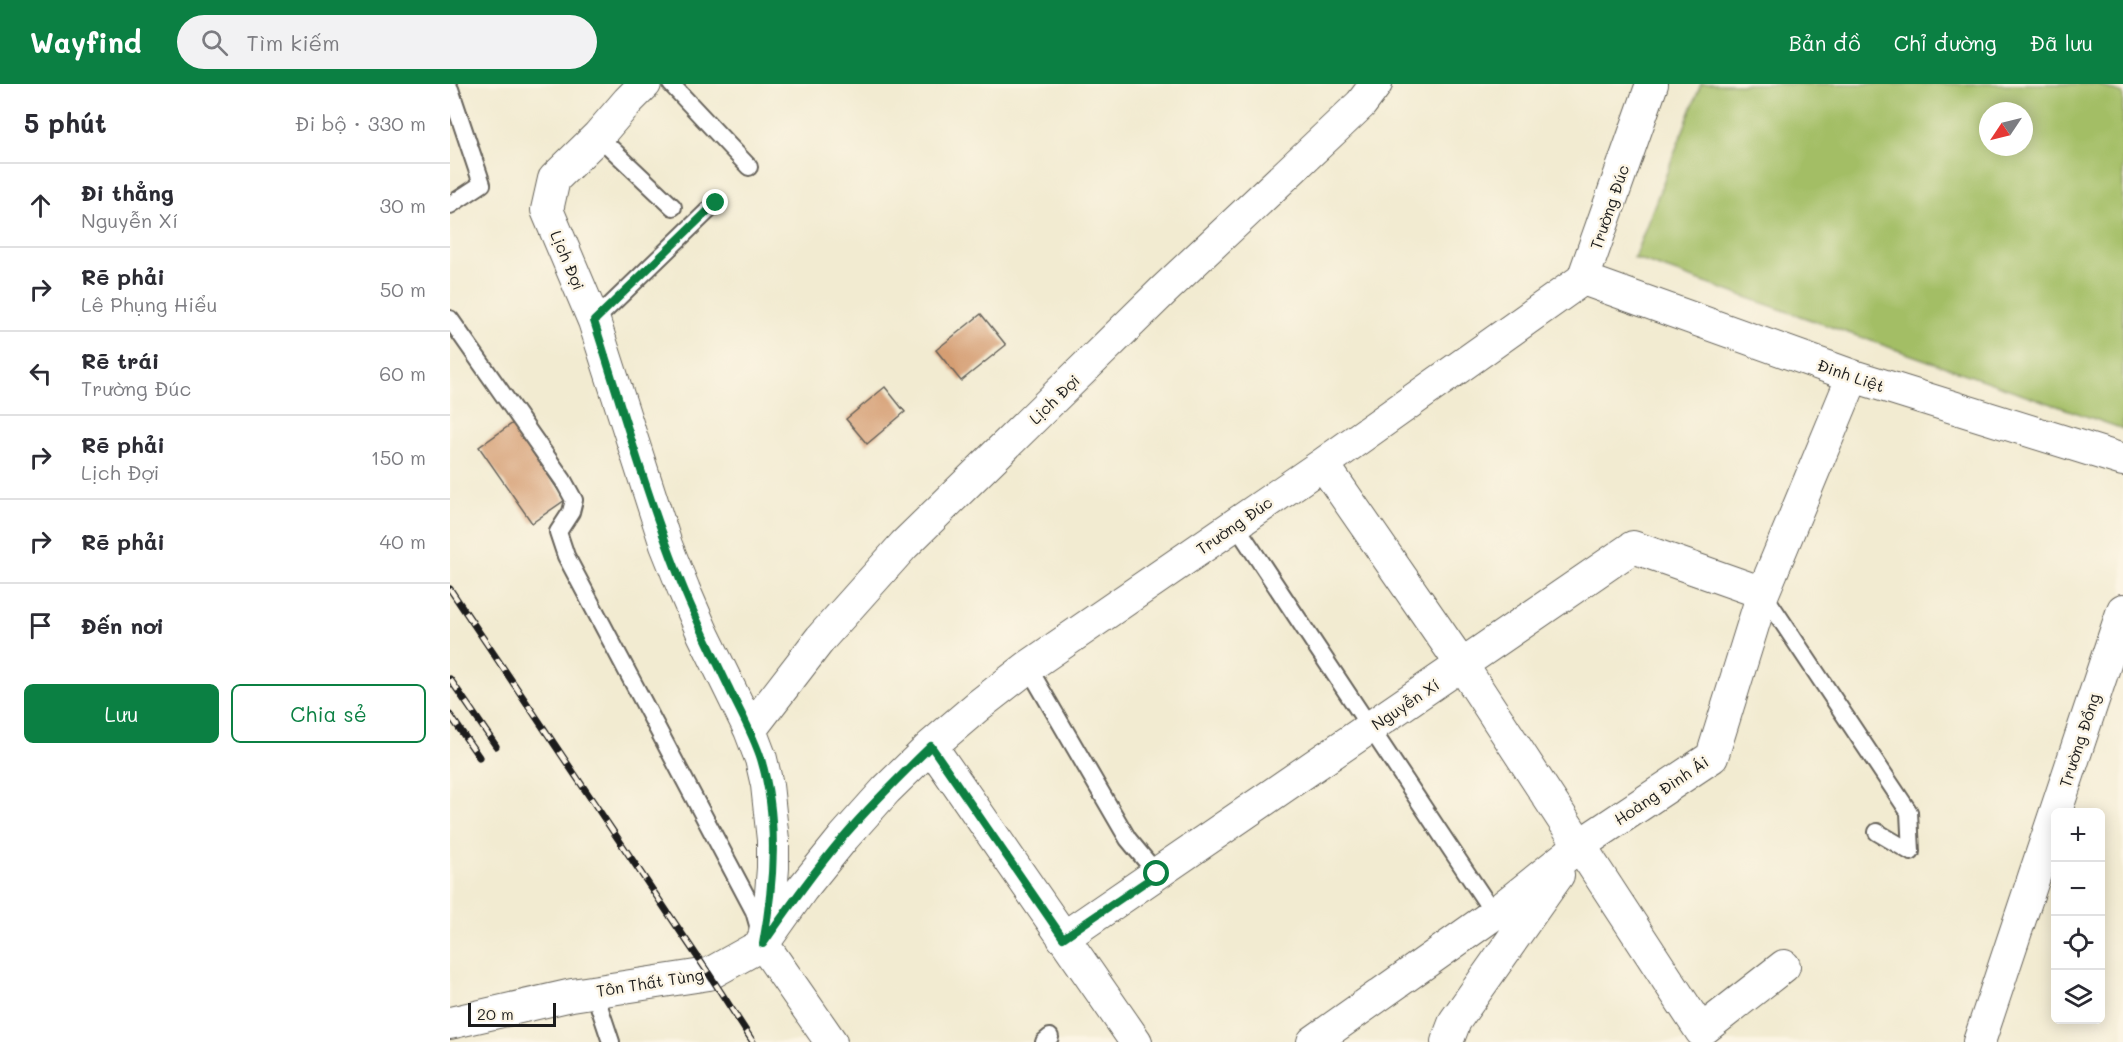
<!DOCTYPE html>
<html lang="vi">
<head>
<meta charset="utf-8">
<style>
	:root { --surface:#fff; --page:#f2f2f3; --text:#2b2b33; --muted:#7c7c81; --line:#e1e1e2; --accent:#0b8043 }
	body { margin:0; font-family:Mali,sans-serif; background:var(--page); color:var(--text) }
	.controls { position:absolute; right:18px; bottom:18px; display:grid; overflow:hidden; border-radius:9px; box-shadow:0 3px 15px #0003 }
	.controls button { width:54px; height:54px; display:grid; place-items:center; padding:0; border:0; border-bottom:2px solid var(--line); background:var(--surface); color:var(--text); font:30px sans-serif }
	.compass { position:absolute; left:1529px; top:18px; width:54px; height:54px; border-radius:50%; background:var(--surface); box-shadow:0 3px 15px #0003; rotate:235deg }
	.scale { position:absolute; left:18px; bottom:15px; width:88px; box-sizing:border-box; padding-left:6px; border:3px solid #1c1c1c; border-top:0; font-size:16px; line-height:21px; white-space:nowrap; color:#1c1c1c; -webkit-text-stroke:4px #fcf5e5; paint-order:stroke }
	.stop { position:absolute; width:18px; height:18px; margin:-14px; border:4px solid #0b8043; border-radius:50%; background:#fff }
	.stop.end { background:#0b8043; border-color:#fff; box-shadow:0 2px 6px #0008 }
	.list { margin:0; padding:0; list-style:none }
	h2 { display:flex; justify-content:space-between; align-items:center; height:78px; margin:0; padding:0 24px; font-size:26px }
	h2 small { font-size:20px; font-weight:400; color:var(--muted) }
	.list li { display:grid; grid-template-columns:39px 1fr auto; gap:18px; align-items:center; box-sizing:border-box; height:84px; padding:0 24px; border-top:2px solid var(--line) }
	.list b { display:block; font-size:22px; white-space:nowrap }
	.list p { margin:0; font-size:20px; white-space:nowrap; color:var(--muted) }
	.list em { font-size:20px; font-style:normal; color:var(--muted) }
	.actions { display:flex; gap:12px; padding:18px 24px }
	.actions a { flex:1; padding:14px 0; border:2px solid var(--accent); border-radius:9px; text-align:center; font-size:21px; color:var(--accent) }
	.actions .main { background:var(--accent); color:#fff }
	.icon { flex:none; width:33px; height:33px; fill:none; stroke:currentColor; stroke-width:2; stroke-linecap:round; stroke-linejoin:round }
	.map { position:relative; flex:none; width:1673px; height:958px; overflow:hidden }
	header { display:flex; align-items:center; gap:36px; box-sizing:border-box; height:84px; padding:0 30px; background:var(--accent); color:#fff }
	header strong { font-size:28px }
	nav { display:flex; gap:33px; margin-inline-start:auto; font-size:21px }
	.search { width:420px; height:54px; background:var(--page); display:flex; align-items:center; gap:15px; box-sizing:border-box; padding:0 21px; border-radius:33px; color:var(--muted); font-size:22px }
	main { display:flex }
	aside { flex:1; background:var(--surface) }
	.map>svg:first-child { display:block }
	.green { fill:#a3be65; stroke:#606d40; stroke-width:1.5; fill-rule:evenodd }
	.building { fill:#d59e73 }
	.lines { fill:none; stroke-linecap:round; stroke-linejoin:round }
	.lane-casing { stroke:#67645b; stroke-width:20 }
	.street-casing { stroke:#67645b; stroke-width:34 }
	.lane { stroke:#fff; stroke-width:16 }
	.street { stroke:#fff; stroke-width:32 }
	.rail-casing { stroke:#1c1c1c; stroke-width:7 }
	.rail { stroke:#fcf5e5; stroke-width:4.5; stroke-dasharray:14; stroke-linecap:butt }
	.route { stroke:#0b8043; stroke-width:8 }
	.labels { text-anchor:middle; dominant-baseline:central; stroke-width:5; stroke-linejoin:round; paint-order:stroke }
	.street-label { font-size:16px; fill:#1c1c1c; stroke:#fcf5e5 }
</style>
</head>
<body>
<header>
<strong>Wayfind</strong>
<div class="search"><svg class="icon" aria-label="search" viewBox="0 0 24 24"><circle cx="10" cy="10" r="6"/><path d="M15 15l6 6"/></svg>Tìm kiếm</div>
<nav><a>Bản đồ</a><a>Chỉ đường</a><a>Đã lưu</a></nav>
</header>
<main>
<aside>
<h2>5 phút<small>Đi bộ · 330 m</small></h2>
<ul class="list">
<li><svg class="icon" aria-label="ahead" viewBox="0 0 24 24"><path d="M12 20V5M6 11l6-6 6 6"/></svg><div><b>Đi thẳng</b><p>Nguyễn Xí</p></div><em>30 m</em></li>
<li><svg class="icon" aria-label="right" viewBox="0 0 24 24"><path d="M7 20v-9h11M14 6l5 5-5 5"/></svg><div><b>Rẽ phải</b><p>Lê Phụng Hiểu</p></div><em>50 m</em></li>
<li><svg class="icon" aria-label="left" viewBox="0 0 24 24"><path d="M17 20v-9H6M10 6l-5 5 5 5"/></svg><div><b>Rẽ trái</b><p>Trường Đúc</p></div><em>60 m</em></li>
<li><svg class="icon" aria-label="right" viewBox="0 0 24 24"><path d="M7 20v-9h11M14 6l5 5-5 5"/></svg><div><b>Rẽ phải</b><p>Lịch Đợi</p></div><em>150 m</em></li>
<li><svg class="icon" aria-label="right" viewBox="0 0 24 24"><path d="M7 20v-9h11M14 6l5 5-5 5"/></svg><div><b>Rẽ phải</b></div><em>40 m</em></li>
<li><svg class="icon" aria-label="arrive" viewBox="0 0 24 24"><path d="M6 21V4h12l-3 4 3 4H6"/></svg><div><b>Đến nơi</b></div></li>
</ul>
<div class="actions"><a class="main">Lưu</a><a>Chia sẻ</a></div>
</aside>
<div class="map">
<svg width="1673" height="958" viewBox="0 0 1673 958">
	<rect width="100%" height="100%" fill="#fcf5e5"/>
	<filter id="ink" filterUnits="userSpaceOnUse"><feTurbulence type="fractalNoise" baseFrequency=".0167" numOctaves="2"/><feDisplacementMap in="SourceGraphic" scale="12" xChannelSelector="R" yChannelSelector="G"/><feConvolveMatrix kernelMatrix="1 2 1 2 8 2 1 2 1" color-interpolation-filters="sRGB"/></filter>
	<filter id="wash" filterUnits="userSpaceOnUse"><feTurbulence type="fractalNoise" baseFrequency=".008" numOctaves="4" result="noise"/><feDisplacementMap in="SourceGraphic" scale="24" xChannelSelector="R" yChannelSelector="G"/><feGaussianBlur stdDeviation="1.35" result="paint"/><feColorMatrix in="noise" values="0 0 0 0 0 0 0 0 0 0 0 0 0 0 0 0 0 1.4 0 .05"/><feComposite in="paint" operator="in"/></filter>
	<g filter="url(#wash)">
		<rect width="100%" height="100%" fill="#f2ebd1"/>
		<path class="green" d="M1251,0H1646L1673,10V345L1184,174ZM1538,27H1574V63H1538Z"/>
		<g id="blocks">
			<path class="building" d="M531,230L556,261L511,297L486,266Z
				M435,303L455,328L417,360L396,335Z
				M63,339L115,416L82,439L29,363Z"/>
		</g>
	</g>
	<g filter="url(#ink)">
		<use href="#blocks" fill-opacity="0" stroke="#67645b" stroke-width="1.5"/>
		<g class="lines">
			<g class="lane-casing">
				<path id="lane" d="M221,0L299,83
					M0,5L32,100L0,121
					M148,52L223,123
					M0,235L113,396L124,416L121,428L108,448L116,472L304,827L310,848
					M144,237L266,119
					M785,440L1044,830
					M1313,509L1459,728L1461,768L1427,748
					M578,583L678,755L707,790
					M144,907L161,958
					M594,958L600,953"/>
			</g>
			<g class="street-casing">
				<path id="street" d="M195,0L178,17L148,52L104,95L97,126L144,237L216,461L234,506L253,550L300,646L311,675L317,701L323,756V784L320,822L314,853
					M1133,195L1403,292L1673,376
					M873,380L1012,581L1251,947L1334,882
					M300,646L371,554L454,461L714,206L911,20L926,0
					M481,662L686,958
					M613,854L1183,463L1313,509
					M313,860L381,958
					M0,939L122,911L259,890L313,860L352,805L394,753L436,706L481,662L529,621L578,583L873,380L1133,195L1202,0
					M863,958L1044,830L1130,761L1262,673L1313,509L1403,292
					M997,958L1005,937L1108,791
					M1529,958L1673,526"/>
			</g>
			<use href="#lane" class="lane"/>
			<use href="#street" class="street"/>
			<g class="rail-casing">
				<path id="rail" d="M0,505L259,890L303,958
					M0,595L46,662
					M0,631L29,673"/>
			</g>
			<use href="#rail" class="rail"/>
		</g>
	</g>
	<g class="lines" filter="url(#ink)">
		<path class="route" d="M266,119L144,237C171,321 195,406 227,488C242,528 261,566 279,604C290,628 303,650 311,675C329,735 324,799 313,860C339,823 365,786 394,752C422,720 451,691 481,662L613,854L707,790"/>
	</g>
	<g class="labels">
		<g class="street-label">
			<text transform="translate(1159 123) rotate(-71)">Trường Đúc</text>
			<text transform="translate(118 176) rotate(67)">Lịch Đợi</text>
			<text transform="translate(1401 291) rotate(19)">Đinh Liệt</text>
			<text transform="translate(604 315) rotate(-44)">Lịch Đợi</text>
			<text transform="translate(784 441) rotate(-35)">Trường Đúc</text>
			<text transform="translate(955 620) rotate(-34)">Nguyễn Xí</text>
			<text transform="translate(1629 656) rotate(-72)">Trường Đồng</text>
			<text transform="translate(1211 706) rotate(-34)">Hoàng Đình Ái</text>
			<text transform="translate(200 898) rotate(-9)">Tôn Thất Tùng</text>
		</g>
	</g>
</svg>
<div class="controls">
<button>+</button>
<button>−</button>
<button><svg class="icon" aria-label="locate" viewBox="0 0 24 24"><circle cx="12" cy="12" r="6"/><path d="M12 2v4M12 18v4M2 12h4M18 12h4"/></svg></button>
<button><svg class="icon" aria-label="layers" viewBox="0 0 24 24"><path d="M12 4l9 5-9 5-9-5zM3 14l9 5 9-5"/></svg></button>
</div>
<svg class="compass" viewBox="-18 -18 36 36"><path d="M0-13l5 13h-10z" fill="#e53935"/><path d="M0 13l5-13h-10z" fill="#7c7c81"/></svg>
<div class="scale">20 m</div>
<div class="stop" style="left:707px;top:790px"></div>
<div class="stop end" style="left:266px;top:119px"></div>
</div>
</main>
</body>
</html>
